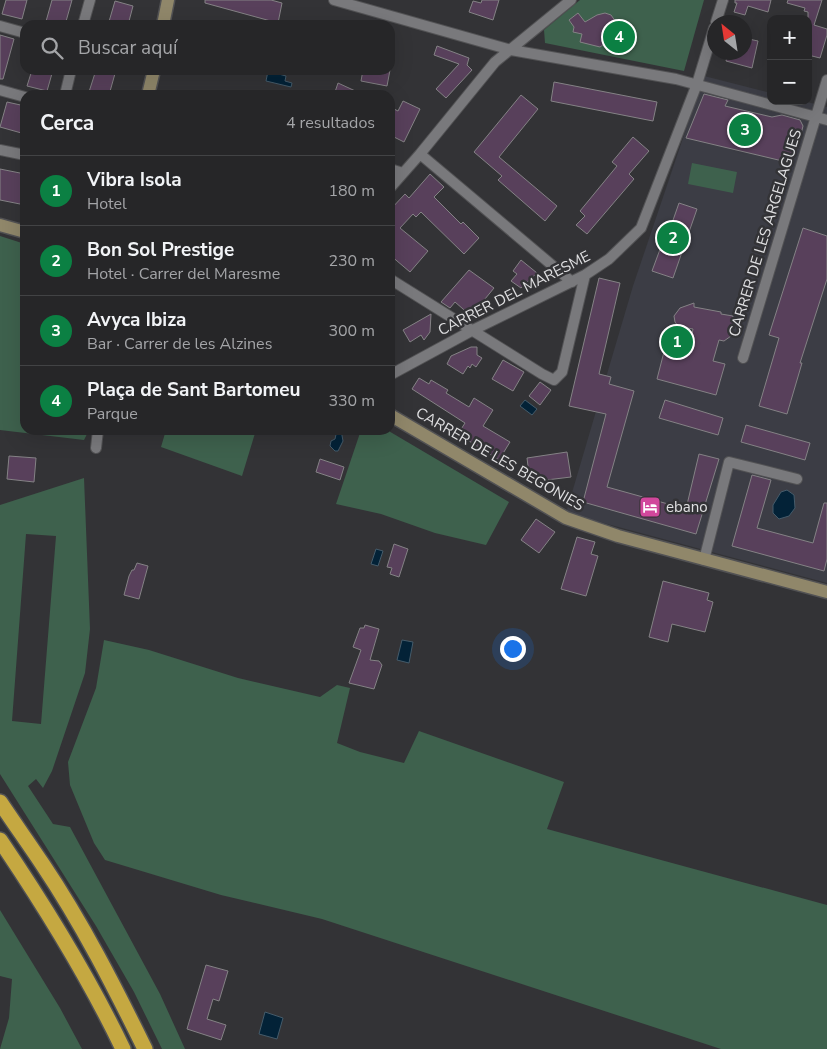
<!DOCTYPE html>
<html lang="es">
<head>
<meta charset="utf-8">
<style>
	:root { --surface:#262628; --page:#323234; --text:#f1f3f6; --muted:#a4a5a8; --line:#424345; --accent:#0b8043 }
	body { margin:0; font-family:"Nunito Sans",sans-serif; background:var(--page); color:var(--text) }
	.controls { position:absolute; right:15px; top:15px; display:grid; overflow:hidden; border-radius:10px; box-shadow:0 5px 20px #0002 }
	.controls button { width:45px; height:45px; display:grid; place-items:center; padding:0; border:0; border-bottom:1px solid var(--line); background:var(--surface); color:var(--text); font:25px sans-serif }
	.compass { position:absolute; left:707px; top:15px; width:45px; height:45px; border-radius:50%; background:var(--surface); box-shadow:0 5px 20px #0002; rotate:330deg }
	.you { position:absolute; left:512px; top:648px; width:18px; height:18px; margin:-12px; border:4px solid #fff; border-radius:50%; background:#1a73e8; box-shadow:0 0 0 8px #1a73e833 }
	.badge { display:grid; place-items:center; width:32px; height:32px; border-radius:50%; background:var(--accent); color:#fff; font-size:16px; font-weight:700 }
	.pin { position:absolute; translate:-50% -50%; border:2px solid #fff; box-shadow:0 1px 5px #0006 }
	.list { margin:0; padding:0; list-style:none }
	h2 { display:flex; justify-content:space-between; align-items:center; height:65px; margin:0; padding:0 20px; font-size:21px }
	h2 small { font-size:16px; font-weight:400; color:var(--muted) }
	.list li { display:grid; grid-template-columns:32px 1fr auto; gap:15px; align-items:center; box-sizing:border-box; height:70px; padding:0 20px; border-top:1px solid var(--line) }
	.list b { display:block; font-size:19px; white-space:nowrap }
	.list p { margin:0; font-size:16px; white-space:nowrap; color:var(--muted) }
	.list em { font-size:16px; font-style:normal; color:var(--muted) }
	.icon { flex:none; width:28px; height:28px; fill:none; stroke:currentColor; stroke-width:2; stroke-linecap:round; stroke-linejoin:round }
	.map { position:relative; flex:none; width:827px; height:1049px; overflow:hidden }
	.search { position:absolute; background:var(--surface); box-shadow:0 5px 20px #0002; left:20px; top:20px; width:375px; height:55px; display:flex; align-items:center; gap:12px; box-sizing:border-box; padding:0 18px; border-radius:15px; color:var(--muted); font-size:19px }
	.panel { position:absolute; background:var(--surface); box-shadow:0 5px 20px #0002; left:20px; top:90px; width:375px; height:345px; border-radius:15px }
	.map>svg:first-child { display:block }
	.built { fill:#3c3d45 }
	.green { fill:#3e614d; fill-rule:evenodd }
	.water { fill:#032237; stroke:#455b6a }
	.building { fill:#58405b; stroke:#848285 }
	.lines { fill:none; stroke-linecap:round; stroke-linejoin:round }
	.street-casing { stroke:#525254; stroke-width:12 }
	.secondary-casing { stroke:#525254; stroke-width:15 }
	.highway-casing { stroke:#525254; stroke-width:18 }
	.street { stroke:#79797c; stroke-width:10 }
	.secondary { stroke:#90876a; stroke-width:12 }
	.highway { stroke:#c5a841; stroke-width:15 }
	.labels { text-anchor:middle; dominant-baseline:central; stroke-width:5; stroke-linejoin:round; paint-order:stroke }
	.street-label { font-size:15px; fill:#e0e0e2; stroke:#333336 }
	.poi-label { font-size:15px; fill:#e0e0e2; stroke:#333336; text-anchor:start }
</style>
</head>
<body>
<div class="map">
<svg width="827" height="1049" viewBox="0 0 827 1049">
	<rect width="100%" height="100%" fill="#333336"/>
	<path class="built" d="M704,76L771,93V101H803L827,107V583L566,513L633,286Z"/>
	<path class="green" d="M580,0H704L684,71L545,43L544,30Z
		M692,163L737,172L733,193L688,184Z
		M0,236L25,244V430H89L84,440L0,430Z
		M166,430H256L242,476L161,447Z
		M361,430H387L509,502L486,545L435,533L381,514L336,504Z
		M84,478L90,629L85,673L52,771L43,788L36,779L28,786L53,824L70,827L160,994L185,1049H162L134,992L96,926L0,774V505ZM26,534L56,536L41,724L12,721Z
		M104,640L149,650L238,678L320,697L337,685L350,688L337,743L360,752L404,763L419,731L564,782L547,829L827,905V1049H721L322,919L221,895L105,860L94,843L70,785L68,762L96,688Z
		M0,910L60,1008L82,1049H0L9,1018L12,979L0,976Z"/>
	<path class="water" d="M268,71L286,76L285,81L292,83L291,87L266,81Z
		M525,400L537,409L532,415L520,406Z
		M337,430H341L343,441L338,451H335L330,446L331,441L335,439Z
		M787,490L794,495L795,508L789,516L779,519L773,513V505L781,492Z
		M376,549L383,551L378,566L371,564Z
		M402,640L413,642L409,663L397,660Z
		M265,1012L283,1018L277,1039L259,1034Z"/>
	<path class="building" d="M6,0H27L22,19L2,14Z
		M52,0H72L65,25H45Z
		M205,0H271L282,3L278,23L205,3Z
		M482,0H499L493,20L469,12L473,1L481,3Z
		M735,0H771L768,12L748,6L745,15L734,12L737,3H735Z
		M788,0H822L814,25L827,29V35L820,58L808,55V12L804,11L805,8L787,3Z
		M115,1L133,6L128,25H108Z
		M578,13L585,22L597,15L605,13L611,15L618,25L617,32L613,38L600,47L580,42L582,34L573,32L574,27L569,20Z
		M0,35L14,39L3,79H0Z
		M744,38L758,41L752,68L726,61L728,52H744Z
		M437,46L469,58L467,65L472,70L446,98L436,89L459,64L434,55Z
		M32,70H53L47,91L27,86Z
		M96,70H116L109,95H88Z
		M363,70H390L387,86L361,81Z
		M554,82L657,102L653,121L551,101Z
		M338,83L364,95H334Z
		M704,94L728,100L725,106L772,117L782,115L800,120L803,126L801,134L791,163L686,138Z
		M521,95L538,109L499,157L557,206L545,221L498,180L502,176L474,152Z
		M403,101L420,109L404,142L390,135V107L398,111Z
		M7,102L25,106V134L0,127Z
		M633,137L649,151L629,174L634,179L587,234L576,225L585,216L580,211L617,166L612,162Z
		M0,169L25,174V205L0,200Z
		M430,174L444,187L434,197L461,224L463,222L479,238L464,254L421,212L416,217L413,214L400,228L428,251L410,272L390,255V210L405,194L409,198Z
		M679,203L697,209L673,278L652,271L662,244L656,232L671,226Z
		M803,228L827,236V279L800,363H802L787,414L759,406L779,338L769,335Z
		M521,260L537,273L521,288L511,281L517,274L513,271Z
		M469,270L494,288L471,316L455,302L450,308L441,302Z
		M599,278L620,283L599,374L611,377L609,384L634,391L607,487L686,509L699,454L719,459L696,534L583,502L606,414L569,406Z
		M694,303V307L721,312V314L733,316L732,322H734L731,336L724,341L719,340L713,361L725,364L716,395L657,379L665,348L688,354L693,329L678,326L675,322L674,316L680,308Z
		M431,314L430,332L424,340L421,335L410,342L403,330Z
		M471,347H477V355L482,358L476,367L472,364L470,368L468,366L463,374L447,364L451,356Z
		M503,360L524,372L513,391L492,379Z
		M419,378L429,384L431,380L448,390L446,393L469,407L474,398L493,410L483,426L510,442L499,460L458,434L465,423L412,389Z
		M540,382L551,390L540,405L529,396Z
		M665,400L723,418L718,435L659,418Z
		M746,425L810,443L805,460L741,442Z
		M567,452L571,477L538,481L537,473L529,474L527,458Z
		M9,456L36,458L34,482L7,479Z
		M320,459L344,467L340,480L316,472Z
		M752,475L771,480L757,528L813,543L824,503H827V559L824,571L732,546Z
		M536,519L555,532L539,553L521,540Z
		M577,537L595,542L591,554L598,556L586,596L561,589Z
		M394,544L408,549L399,577L390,574L392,568L387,567Z
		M137,563L148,566L139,599L124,595L129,576L132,570H134Z
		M663,581L709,593L707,600L713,602L705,632L672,624L668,642L649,637Z
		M365,625L379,629L370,660L379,661L382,665L374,689L349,683L361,650L353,647L360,628H364Z
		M206,965L228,971L219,1001L213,999L207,1019L226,1025L221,1040L187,1029Z"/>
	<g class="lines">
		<g class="street-casing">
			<path id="street" d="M334,0L511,50L676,79L827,120
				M716,22L723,0
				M83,25L90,0
				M0,26L25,33
				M0,90L25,97
				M65,95L71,70
				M0,150L25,155
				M420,154L572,282
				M390,169L403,173
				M390,188L420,154L495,62L571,0
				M390,279L542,374L554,380L562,372L585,275
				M743,358L827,80
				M390,375L473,330L585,275L609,259L641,228L697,84L714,28
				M96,448L98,430
				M704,560L729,462L797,479"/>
		</g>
		<g class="secondary-casing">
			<path id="secondary" d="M163,25L168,0
				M148,95L154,70
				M0,225L25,232
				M390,415L566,518L618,536L827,592"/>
		</g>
		<g class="highway-casing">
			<path id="highway" d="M0,802C14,823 29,844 43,865C82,923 114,986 145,1049
				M0,840C44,905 89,978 123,1049"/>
		</g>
		<use href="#street" class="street"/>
		<use href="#secondary" class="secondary"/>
		<use href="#highway" class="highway"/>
	</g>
	<defs>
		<g id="hotel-square" transform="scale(1.125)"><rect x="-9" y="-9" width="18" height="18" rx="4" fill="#d1479c" stroke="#333336"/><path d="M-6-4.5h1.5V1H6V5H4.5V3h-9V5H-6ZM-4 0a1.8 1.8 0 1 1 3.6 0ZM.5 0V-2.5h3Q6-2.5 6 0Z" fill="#fff"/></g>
	</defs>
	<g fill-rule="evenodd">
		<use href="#hotel-square" x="650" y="507"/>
	</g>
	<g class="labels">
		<g class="street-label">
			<text transform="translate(765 233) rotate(-73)">CARRER DE LES ARGELAGUES</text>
			<text transform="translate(514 293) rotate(-27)">CARRER DEL MARESME</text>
			<text transform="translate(500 459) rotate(30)">CARRER DE LES BEGONIES</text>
		</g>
		<g class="poi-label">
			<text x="666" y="507">ebano</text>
		</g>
	</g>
</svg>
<div class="controls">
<button>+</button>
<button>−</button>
</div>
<svg class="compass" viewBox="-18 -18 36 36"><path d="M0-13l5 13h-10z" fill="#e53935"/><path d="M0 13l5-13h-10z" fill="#a4a5a8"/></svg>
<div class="you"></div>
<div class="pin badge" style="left:677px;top:342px">1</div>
<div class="pin badge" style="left:673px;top:238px">2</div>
<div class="pin badge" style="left:745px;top:130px">3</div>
<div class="pin badge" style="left:619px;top:37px">4</div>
<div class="search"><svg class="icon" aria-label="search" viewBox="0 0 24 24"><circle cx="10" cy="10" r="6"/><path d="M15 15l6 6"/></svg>Buscar aquí</div>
<section class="panel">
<h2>Cerca<small>4 resultados</small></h2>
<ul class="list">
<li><span class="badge">1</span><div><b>Vibra Isola</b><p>Hotel</p></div><em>180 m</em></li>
<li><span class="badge">2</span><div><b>Bon Sol Prestige</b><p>Hotel · Carrer del Maresme</p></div><em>230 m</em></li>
<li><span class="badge">3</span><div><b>Avyca Ibiza</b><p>Bar · Carrer de les Alzines</p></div><em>300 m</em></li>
<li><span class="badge">4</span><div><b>Plaça de Sant Bartomeu</b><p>Parque</p></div><em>330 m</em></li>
</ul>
</section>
</div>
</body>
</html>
